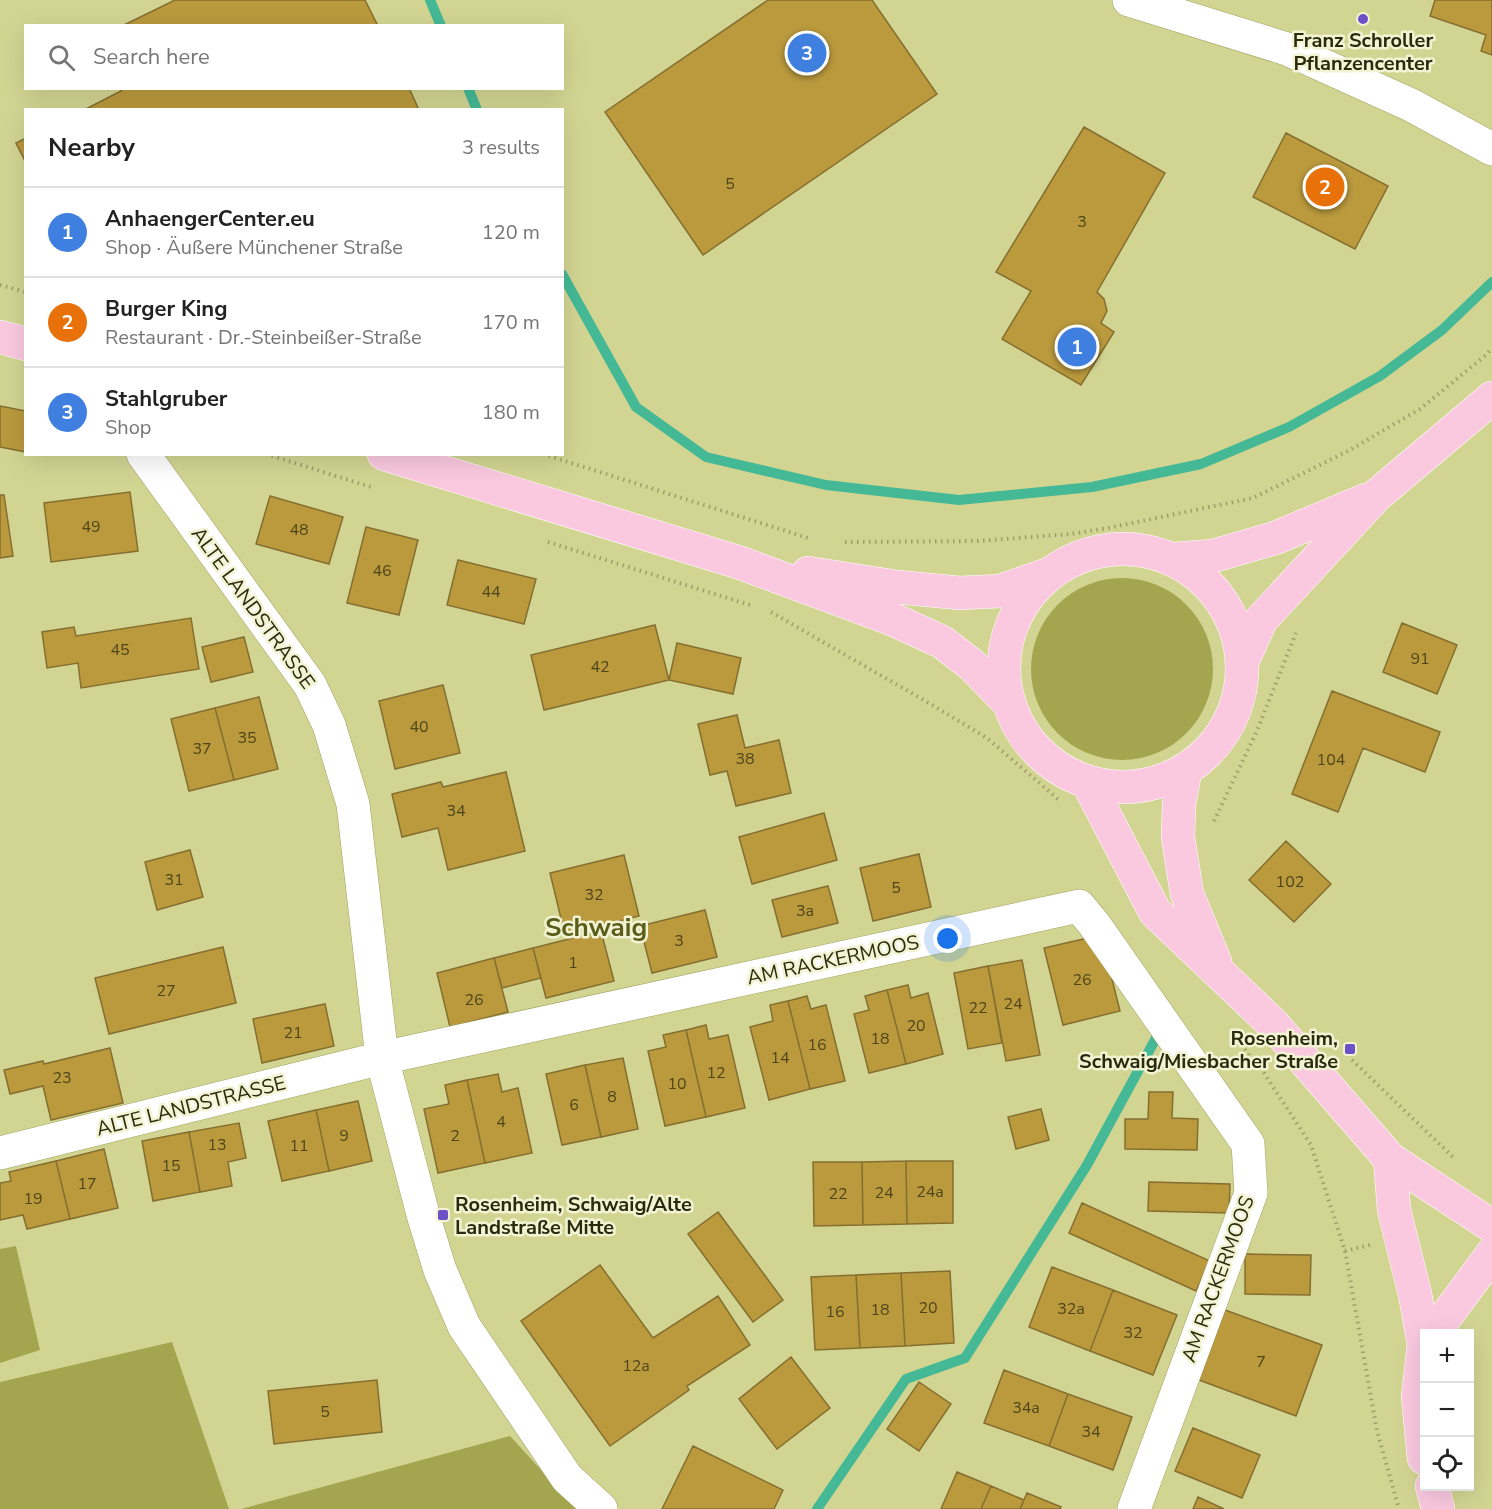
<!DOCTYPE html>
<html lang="en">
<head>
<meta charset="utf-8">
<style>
	:root { --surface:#fff; --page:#f2f2f2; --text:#222; --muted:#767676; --line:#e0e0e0; --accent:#6d4fc8 }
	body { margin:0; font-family:"Nunito Sans",sans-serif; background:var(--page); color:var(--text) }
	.controls { position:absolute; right:18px; bottom:18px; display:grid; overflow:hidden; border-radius:0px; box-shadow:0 6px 24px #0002 }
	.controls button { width:54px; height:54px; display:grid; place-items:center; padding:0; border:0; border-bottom:2px solid var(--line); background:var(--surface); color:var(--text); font:30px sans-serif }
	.you { position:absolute; left:948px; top:939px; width:21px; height:21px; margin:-15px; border:4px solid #fff; border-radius:50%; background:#1a73e8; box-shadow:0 0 0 9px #1a73e833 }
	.badge { display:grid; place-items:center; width:39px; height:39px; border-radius:50%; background:var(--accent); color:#fff; font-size:20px; font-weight:700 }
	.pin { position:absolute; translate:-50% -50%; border:3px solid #fff; box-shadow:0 2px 6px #0006 }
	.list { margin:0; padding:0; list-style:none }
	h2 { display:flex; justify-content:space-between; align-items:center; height:78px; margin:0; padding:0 24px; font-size:26px }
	h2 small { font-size:20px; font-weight:400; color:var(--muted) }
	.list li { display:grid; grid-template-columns:39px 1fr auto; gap:18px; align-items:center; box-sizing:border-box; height:90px; padding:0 24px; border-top:2px solid var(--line) }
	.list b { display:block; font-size:22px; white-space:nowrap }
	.list p { margin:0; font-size:20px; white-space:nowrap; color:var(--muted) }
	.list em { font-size:20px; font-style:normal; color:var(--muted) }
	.icon { flex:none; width:33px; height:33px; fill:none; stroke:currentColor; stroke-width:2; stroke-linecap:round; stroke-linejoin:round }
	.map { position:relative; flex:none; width:1492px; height:1509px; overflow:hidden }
	.search { position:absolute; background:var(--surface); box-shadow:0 6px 24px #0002; left:24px; top:24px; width:540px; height:66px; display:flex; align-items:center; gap:15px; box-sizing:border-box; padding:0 21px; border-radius:0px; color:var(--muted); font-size:22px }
	.panel { position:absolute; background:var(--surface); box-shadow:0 6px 24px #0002; left:24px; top:108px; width:540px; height:348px; border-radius:0px }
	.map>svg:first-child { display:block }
	.green { fill:#a4a64f }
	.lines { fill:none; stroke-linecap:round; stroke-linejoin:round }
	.stream { stroke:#45b996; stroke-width:10 }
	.building { fill:#ba9a3d; stroke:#856f30; stroke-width:1.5 }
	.minor-casing { stroke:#a0a261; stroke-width:34 }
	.major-casing { stroke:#fff; stroke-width:34 }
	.path { stroke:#9d9f69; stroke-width:4; stroke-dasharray:1.5 4.5; stroke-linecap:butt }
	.minor { stroke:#fff; stroke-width:33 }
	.major { stroke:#fac9e0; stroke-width:33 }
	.poi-dot { fill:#6d4fc8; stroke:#f1f3d2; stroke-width:2 }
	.labels { text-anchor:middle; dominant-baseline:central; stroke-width:5; stroke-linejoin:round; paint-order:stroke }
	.number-label { font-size:16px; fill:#4e461a }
	.poi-label { font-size:20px; font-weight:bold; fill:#2a2a0f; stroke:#f1f3d2 }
	.street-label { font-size:20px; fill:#2a2a0f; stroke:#f1f3d2 }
	.district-label { font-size:26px; font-weight:bold; fill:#5b5c1a; stroke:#f1f3d2 }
</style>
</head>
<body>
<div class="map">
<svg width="1492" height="1509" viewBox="0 0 1492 1509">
	<rect width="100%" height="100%" fill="#d2d592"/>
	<path class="green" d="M1031 669a91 91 0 1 1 182 0a91 91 0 1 1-182 0Z
		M16,1246L40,1350L0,1363V1249Z
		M172,1342L229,1509H0V1382Z
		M510,1436L577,1509H241Z"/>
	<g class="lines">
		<path class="stream" d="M430,0L441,26
			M468,88L477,110
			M562,274L636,407L706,457L826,485L959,500L1092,487L1201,464L1289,427L1380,376L1442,330L1492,282
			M817,1509L906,1379L965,1358L1087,1165L1156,1038"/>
	</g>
	<path class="building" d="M175,0H365L378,26H122Z
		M768,0H872L937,94L703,255L605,112Z
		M1435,0H1492V55L1481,51L1486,35L1430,16Z
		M119,88H409L419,110H84L121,91Z
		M1084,127L1165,173L1097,292L1104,299L1107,311L1101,323L1114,332L1081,385L1002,339L1031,291L996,272Z
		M1286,133L1388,186L1355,249L1253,197Z
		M26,138V163L16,143Z
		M0,406L26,411V452L0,447Z
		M130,492L138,551L51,562L44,503Z
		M0,495H4L13,556L0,558Z
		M270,496L343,517L329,564L256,544Z
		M366,527L418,540L399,615L347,603Z
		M458,560L536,579L524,624L447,605Z
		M191,618L199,669L81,688L78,663L47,668L42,632L74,627L76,636Z
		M1402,623L1457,645L1437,694L1383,672Z
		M655,625L669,680L544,710L531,655Z
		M244,637L253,672L211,682L202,647Z
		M677,643L741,658L733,694L669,680Z
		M443,685L460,753L395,769L379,701Z
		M1332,691L1440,732L1425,772L1363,748L1338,812L1292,794Z
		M259,697L278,769L234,780L215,708Z
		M215,708L234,780L189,791L171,719Z
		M737,715L745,748L779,740L791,793L736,806L727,771L710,775L698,724Z
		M506,772L525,851L448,870L438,828L402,837L392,794L441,782L443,787Z
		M824,813L837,860L752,884L739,837Z
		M1286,841L1331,884L1294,922L1249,880Z
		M190,850L203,897L157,910L145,862Z
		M919,854L931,907L873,921L860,868Z
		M624,855L639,916L565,935L550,873Z
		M828,886L838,923L782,937L772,900Z
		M705,910L717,957L652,973L640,926Z
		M601,931L614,981L546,998L533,948Z
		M1101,935L1120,1011L1063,1025L1044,948Z
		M223,947L236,1003L109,1034L95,978Z
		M533,948L541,978L502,988L494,958Z
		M494,958L508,1012L450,1027L437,973Z
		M1022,960L1040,1055L1006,1061L988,966Z
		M988,966L1002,1043L968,1049L954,973Z
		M908,985L911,998L928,993L943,1054L906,1064L887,990Z
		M887,990L906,1064L869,1073L854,1014L869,1010L865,996Z
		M807,996L811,1009L826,1005L845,1081L810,1089L788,1001Z
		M788,1001L810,1089L769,1100L750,1027L773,1021L770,1005Z
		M325,1004L334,1046L262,1063L253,1019Z
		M706,1025L709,1039L728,1035L745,1108L706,1117L686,1030Z
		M686,1030L706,1117L665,1126L648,1051L666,1047L663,1035Z
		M110,1048L123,1103L51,1120L43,1086L10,1094L4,1070L43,1061L44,1064Z
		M623,1058L638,1129L601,1137L585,1065Z
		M585,1065L601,1137L562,1145L546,1074Z
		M498,1074L502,1092L518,1088L532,1153L485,1163L467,1080Z
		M467,1080L485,1163L438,1173L424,1109L449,1104L445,1085Z
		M1149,1092H1173L1172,1118L1198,1119L1197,1150L1125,1149V1119H1148Z
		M358,1101L372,1161L329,1171L316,1110Z
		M1041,1109L1049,1140L1016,1149L1008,1117Z
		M316,1110L329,1171L282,1181L268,1121Z
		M239,1123L246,1158L228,1162L232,1186L200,1192L189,1132Z
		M189,1132L200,1192L153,1201L142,1141Z
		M104,1149L118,1208L70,1219L56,1161Z
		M56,1161L70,1219L27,1229L23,1215L0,1220V1183L11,1181L9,1172Z
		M906,1161L907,1224L863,1225L862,1162Z
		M906,1161H953V1223L907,1224Z
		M813,1162H862L863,1225L814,1226Z
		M1149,1182L1230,1184L1229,1213L1148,1211Z
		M1082,1203L1210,1261L1196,1291L1069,1233Z
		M718,1212L783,1300L753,1322L688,1234Z
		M1245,1254L1311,1255L1310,1295L1245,1294Z
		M600,1265L653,1338L718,1296L750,1345L687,1386L689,1390L610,1446L521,1321Z
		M1052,1267L1113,1290L1090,1351L1029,1327Z
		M950,1271L954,1343L905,1346L901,1273Z
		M901,1273L905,1346L860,1348L856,1275Z
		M856,1275L860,1348L815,1350L811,1277Z
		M1113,1290L1177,1315L1153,1375L1090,1351Z
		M1225,1310L1322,1345L1296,1416L1199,1380Z
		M791,1357L830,1408L777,1449L739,1399Z
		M1004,1370L1068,1394L1049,1446L984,1423Z
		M377,1380L382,1432L274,1444L268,1391Z
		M919,1382L951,1404L919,1451L887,1429Z
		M1068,1394L1132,1417L1113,1470L1049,1446Z
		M1193,1428L1260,1455L1242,1498L1175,1471Z
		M693,1446L783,1490L774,1509H662Z
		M957,1472L991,1486L981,1509H941Z
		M991,1486L1024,1500L1020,1509H981Z
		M1027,1493L1061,1507L1060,1509H1020Z
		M1198,1497L1224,1509H1193Z"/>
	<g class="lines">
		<g class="minor-casing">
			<path id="minor" d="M1129,0L1287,49L1411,105L1492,149
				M143,454L310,685L329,725L353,804L382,1058L424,1218L440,1270L464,1326L567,1478L601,1509
				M0,1153L382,1058L1079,906L1094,924L1248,1144L1251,1193L1134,1509"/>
		</g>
		<g class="major-casing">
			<path id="major" d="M0,337L26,344
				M384,454L741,563L892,619L942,642L972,665L1007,701
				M1004 668a119 119 0 1 1 238 0a119 119 0 1 1-238 0Z
				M1174,559L1213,556L1275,538L1366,500
				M808,573L897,587L960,593L1000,591L1046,575
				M1243,660L1261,620L1376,496L1492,398
				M1185,771L1179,805L1178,837L1187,894L1215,962
				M1088,783L1155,912L1273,1024L1390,1159L1492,1226
				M1390,1159L1394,1210L1415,1294L1424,1345
				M1433,1334L1492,1254
				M1424,1344L1418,1397L1424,1458
				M1432,1486L1438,1509"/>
		</g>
		<path class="path" d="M0,285L26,292
			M266,454L371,487
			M543,454L808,538
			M548,542L750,605
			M845,542L978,541L1071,534L1108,528L1253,498L1350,450L1420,409L1486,355L1492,348
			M771,612L922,699L987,738L1058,799
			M1214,821L1256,733L1296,633
			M1237,1040L1264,1073L1311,1145L1345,1251L1377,1431L1399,1509
			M1352,1060L1455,1159
			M1345,1251L1370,1245"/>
		<use href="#minor" class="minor"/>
		<use href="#major" class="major"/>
	</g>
	<g class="poi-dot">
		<circle cx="1363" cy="19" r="6"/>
		<rect x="1344" y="1043" width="12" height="12" rx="3"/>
		<rect x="437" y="1209" width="12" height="12" rx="3"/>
	</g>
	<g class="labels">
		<g class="number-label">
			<text x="730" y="184">5</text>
			<text x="1082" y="222">3</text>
			<text x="91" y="527">49</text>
			<text x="299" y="530">48</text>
			<text x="382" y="571">46</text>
			<text x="491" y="592">44</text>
			<text x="120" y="650">45</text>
			<text x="1420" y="659">91</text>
			<text x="600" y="667">42</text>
			<text x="419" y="727">40</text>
			<text x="247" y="738">35</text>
			<text x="202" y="749">37</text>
			<text x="745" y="759">38</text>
			<text x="1331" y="760">104</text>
			<text x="456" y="811">34</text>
			<text x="174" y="880">31</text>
			<text x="1290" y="882">102</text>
			<text x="896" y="888">5</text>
			<text x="594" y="895">32</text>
			<text x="805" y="911">3a</text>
			<text x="679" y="941">3</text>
			<text x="573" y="963">1</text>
			<text x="1082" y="980">26</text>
			<text x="166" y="991">27</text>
			<text x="474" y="1000">26</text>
			<text x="1013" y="1004">24</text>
			<text x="978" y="1008">22</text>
			<text x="916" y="1026">20</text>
			<text x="293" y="1033">21</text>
			<text x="880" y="1039">18</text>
			<text x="817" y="1045">16</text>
			<text x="780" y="1058">14</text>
			<text x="716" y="1073">12</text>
			<text x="62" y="1078">23</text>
			<text x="677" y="1084">10</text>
			<text x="612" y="1097">8</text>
			<text x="574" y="1105">6</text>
			<text x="501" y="1122">4</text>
			<text x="344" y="1136">9</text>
			<text x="455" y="1136">2</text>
			<text x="217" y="1145">13</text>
			<text x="299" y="1146">11</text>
			<text x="171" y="1166">15</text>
			<text x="87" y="1184">17</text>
			<text x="930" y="1192">24a</text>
			<text x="884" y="1193">24</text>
			<text x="838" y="1194">22</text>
			<text x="33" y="1199">19</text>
			<text x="928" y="1308">20</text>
			<text x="1071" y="1309">32a</text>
			<text x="880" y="1310">18</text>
			<text x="835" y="1312">16</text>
			<text x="1133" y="1333">32</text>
			<text x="1261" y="1362">7</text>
			<text x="636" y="1366">12a</text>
			<text x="1026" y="1408">34a</text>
			<text x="325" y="1412">5</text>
			<text x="1091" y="1432">34</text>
		</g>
		<g class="poi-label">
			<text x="1363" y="40">Franz Schroller<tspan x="1363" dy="23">Pflanzencenter</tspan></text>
			<text x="1338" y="1038" text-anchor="end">Rosenheim,<tspan x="1338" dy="23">Schwaig/Miesbacher Straße</tspan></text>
			<text x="455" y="1204" text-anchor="start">Rosenheim, Schwaig/Alte<tspan x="455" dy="23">Landstraße Mitte</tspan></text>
		</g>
		<g class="street-label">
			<text transform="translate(253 608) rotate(54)">ALTE LANDSTRASSE</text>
			<text transform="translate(833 960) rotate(-12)">AM RACKERMOOS</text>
			<text transform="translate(191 1106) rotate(-14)">ALTE LANDSTRASSE</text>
			<text transform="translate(1218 1279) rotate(-70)">AM RACKERMOOS</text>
		</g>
		<g class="district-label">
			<text x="596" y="927">Schwaig</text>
		</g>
	</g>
</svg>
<div class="controls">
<button>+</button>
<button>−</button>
<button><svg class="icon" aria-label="locate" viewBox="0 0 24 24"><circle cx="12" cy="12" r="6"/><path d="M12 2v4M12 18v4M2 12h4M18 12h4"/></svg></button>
</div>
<div class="you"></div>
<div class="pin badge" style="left:1077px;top:347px;background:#3f7fe0">1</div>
<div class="pin badge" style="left:1325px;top:187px;background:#e8710a">2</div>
<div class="pin badge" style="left:807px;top:53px;background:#3f7fe0">3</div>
<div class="search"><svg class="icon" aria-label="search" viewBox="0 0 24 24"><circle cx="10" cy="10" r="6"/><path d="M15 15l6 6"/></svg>Search here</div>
<section class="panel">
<h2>Nearby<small>3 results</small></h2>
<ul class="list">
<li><span class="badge" style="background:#3f7fe0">1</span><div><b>AnhaengerCenter.eu</b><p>Shop · Äußere Münchener Straße</p></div><em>120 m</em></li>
<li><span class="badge" style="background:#e8710a">2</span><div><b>Burger King</b><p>Restaurant · Dr.-Steinbeißer-Straße</p></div><em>170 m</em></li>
<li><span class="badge" style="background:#3f7fe0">3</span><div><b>Stahlgruber</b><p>Shop</p></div><em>180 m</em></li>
</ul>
</section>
</div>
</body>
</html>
